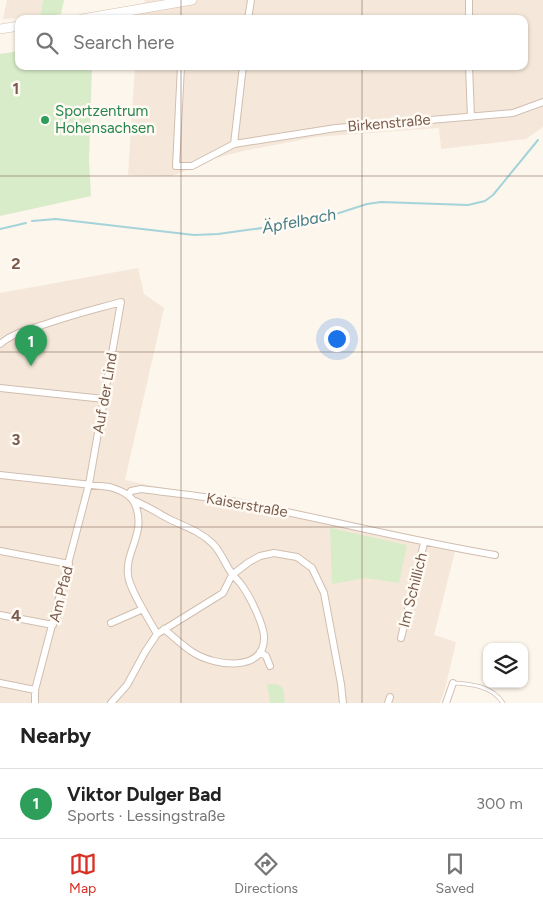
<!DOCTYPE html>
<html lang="en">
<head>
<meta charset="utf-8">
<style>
	:root { --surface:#fff; --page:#f2f2f2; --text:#222; --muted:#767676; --line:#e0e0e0; --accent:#d93025 }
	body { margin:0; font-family:Figtree,sans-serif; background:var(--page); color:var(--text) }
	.controls { position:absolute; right:15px; bottom:15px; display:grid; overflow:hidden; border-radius:10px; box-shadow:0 1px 4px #0004 }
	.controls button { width:45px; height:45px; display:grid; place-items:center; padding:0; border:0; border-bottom:1px solid var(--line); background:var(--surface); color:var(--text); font:25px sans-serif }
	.you { position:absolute; left:336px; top:338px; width:18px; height:18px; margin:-12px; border:4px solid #fff; border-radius:50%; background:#1a73e8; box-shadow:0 0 0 8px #1a73e833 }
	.badge { display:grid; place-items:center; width:32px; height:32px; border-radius:50%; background:var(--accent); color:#fff; font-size:16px; font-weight:700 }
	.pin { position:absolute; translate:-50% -41px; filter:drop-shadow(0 1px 2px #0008) }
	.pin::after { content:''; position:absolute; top:26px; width:18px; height:15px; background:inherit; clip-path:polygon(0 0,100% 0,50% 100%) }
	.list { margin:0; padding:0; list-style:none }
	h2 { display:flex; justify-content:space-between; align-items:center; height:65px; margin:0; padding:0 20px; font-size:21px }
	h2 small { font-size:16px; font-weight:400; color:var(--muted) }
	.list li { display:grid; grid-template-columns:32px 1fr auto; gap:15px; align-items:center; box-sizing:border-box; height:70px; padding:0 20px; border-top:1px solid var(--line) }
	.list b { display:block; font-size:19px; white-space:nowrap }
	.list p { margin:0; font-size:16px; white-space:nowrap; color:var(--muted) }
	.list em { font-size:16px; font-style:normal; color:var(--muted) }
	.icon { flex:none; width:28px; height:28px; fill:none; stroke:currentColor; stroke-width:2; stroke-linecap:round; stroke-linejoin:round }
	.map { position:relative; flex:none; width:543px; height:703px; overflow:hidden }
	.search { position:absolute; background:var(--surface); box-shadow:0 1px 4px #0004; left:15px; right:15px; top:15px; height:55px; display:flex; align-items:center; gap:12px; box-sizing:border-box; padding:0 18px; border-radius:10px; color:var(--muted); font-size:19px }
	.sheet { height:135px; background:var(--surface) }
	nav { display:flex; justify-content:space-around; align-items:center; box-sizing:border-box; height:70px; border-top:1px solid var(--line); background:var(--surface); font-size:14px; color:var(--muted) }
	nav a { display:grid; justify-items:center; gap:2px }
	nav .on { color:var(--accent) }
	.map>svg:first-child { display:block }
	.residential { fill:#f5e8da }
	.green { fill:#d8ecc9 }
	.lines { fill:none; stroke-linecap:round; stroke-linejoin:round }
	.stream { stroke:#a5d3da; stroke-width:2 }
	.lane-casing { stroke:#d1beb0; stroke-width:4.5 }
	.street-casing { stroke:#d1beb0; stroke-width:8 }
	.secondary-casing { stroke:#d6c0b0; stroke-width:10 }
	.lane { stroke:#fff; stroke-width:3 }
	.street { stroke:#fff; stroke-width:6 }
	.secondary { stroke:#fff; stroke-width:9 }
	.grid { fill:none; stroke:#7a5c4d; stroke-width:1; stroke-opacity:0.55 }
	.leisure-dot { fill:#2e9e5b; stroke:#fffaf3; stroke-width:2 }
	.labels { text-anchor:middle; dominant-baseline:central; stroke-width:5; stroke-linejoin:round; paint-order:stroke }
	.leisure-label { font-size:15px; fill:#27864d; stroke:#fffaf3; text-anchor:start }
	.street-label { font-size:15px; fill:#7a5c4d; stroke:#fffaf3 }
	.water-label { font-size:16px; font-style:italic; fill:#437c86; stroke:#fffaf3 }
	.grid-label { font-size:16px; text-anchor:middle; font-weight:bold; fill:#7a5c4d; stroke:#fffaf3; stroke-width:5; stroke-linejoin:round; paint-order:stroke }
</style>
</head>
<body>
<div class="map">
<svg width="543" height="703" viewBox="0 0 543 703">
	<rect width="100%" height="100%" fill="#fdf6ec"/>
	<path class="residential" d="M7,0H43L40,17L3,19Z
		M145,0H543V127L526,139L441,149L439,128L316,137L243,151L216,158L172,176L128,175L135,66H524V19H139V14Z
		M138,268L144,294L164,308L125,480L455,551L434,635L456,642L445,689L440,703H0V293Z"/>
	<path class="green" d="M43,0H64L61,14L40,17Z
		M19,51V66H92L89,160L91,196L0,216V54Z
		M330,528L407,545L399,583L365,578L332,584Z
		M267,684H277L283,688L285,703H270Z"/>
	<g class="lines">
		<path class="stream" d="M32,221L56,219L194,235L218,234L314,221L367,204L381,202L468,205L485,201L493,195L538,140
			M0,229L26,223"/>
		<g class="lane-casing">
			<path id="lane" d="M453,683C472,684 492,686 503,703"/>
		</g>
		<g class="street-casing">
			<path id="street" d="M248,19L251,0
				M469,19V0
				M181,66L176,166H192L234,144L336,128L513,113L543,102
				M469,66L471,117
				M234,144L243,66
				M0,344C13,333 30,329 46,324C71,315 96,309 121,302L89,484L35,690V703
				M0,388L104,399
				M0,475L110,487C123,491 134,496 137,510C144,535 125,553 128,575C129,589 149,619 157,634
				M128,495L131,491L141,489C171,493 201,496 231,501C319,517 406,540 495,555
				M135,501C147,506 158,513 169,519C185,527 198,530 212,543C221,551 225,565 233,575C236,579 240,582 243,587C250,597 263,623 264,636C266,673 215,666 194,653C184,647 174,637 164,629
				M0,551L69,564
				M0,615L53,625
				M111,623L143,609
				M401,638L424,543
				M260,652L266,656L270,666
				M0,683L35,690
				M111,703L127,685L145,652L157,634L223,593L232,575L249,562L260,556L274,553L297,557L312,568L324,593L341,684L343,703
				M388,703L390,697
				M446,703L453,683"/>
		</g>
		<g class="secondary-casing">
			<path id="secondary" d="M82,19L192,0
				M0,29L19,26"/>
		</g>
		<use href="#lane" class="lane"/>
		<use href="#street" class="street"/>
		<use href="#secondary" class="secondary"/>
	</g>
	<path class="grid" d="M181,0V19M362,0V19M181,66V703M362,66V703M0,176H543M0,352H543M0,527H543"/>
	<circle class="leisure-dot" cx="45" cy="120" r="5"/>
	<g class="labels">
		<g class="leisure-label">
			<text x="55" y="111">Sportzentrum<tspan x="55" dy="17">Hohensachsen</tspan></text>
		</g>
		<g class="street-label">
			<text transform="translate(389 123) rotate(-5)">Birkenstraße</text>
			<text transform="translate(105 393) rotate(-80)">Auf der Lind</text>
			<text transform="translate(247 505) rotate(10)">Kaiserstraße</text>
			<text transform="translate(413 590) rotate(-76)">Im Schillich</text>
			<text transform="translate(61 594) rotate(-76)">Am Pfad</text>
		</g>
		<g class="water-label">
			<text transform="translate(299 221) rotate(-11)">Äpfelbach</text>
		</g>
	</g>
	<g class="grid-label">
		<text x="16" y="94">1</text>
		<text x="16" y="269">2</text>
		<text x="16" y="445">3</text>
		<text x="16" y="621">4</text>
	</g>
</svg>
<div class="controls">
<button><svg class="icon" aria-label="layers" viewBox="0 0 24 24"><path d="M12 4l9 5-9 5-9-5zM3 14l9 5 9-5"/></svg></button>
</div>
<div class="you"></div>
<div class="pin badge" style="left:31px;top:366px;background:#2e9e5b">1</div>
<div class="search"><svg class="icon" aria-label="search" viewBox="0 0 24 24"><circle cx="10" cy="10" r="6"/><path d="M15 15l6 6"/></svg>Search here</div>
</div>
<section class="sheet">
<h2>Nearby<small></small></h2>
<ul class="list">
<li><span class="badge" style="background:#2e9e5b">1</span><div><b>Viktor Dulger Bad</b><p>Sports · Lessingstraße</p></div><em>300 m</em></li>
</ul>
</section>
<nav>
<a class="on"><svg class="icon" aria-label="map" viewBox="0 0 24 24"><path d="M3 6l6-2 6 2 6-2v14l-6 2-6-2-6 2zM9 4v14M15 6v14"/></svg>Map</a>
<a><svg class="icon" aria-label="directions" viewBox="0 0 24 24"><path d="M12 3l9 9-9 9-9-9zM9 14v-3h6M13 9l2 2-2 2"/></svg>Directions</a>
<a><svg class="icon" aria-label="saved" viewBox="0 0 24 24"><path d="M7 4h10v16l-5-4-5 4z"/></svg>Saved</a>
</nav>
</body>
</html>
